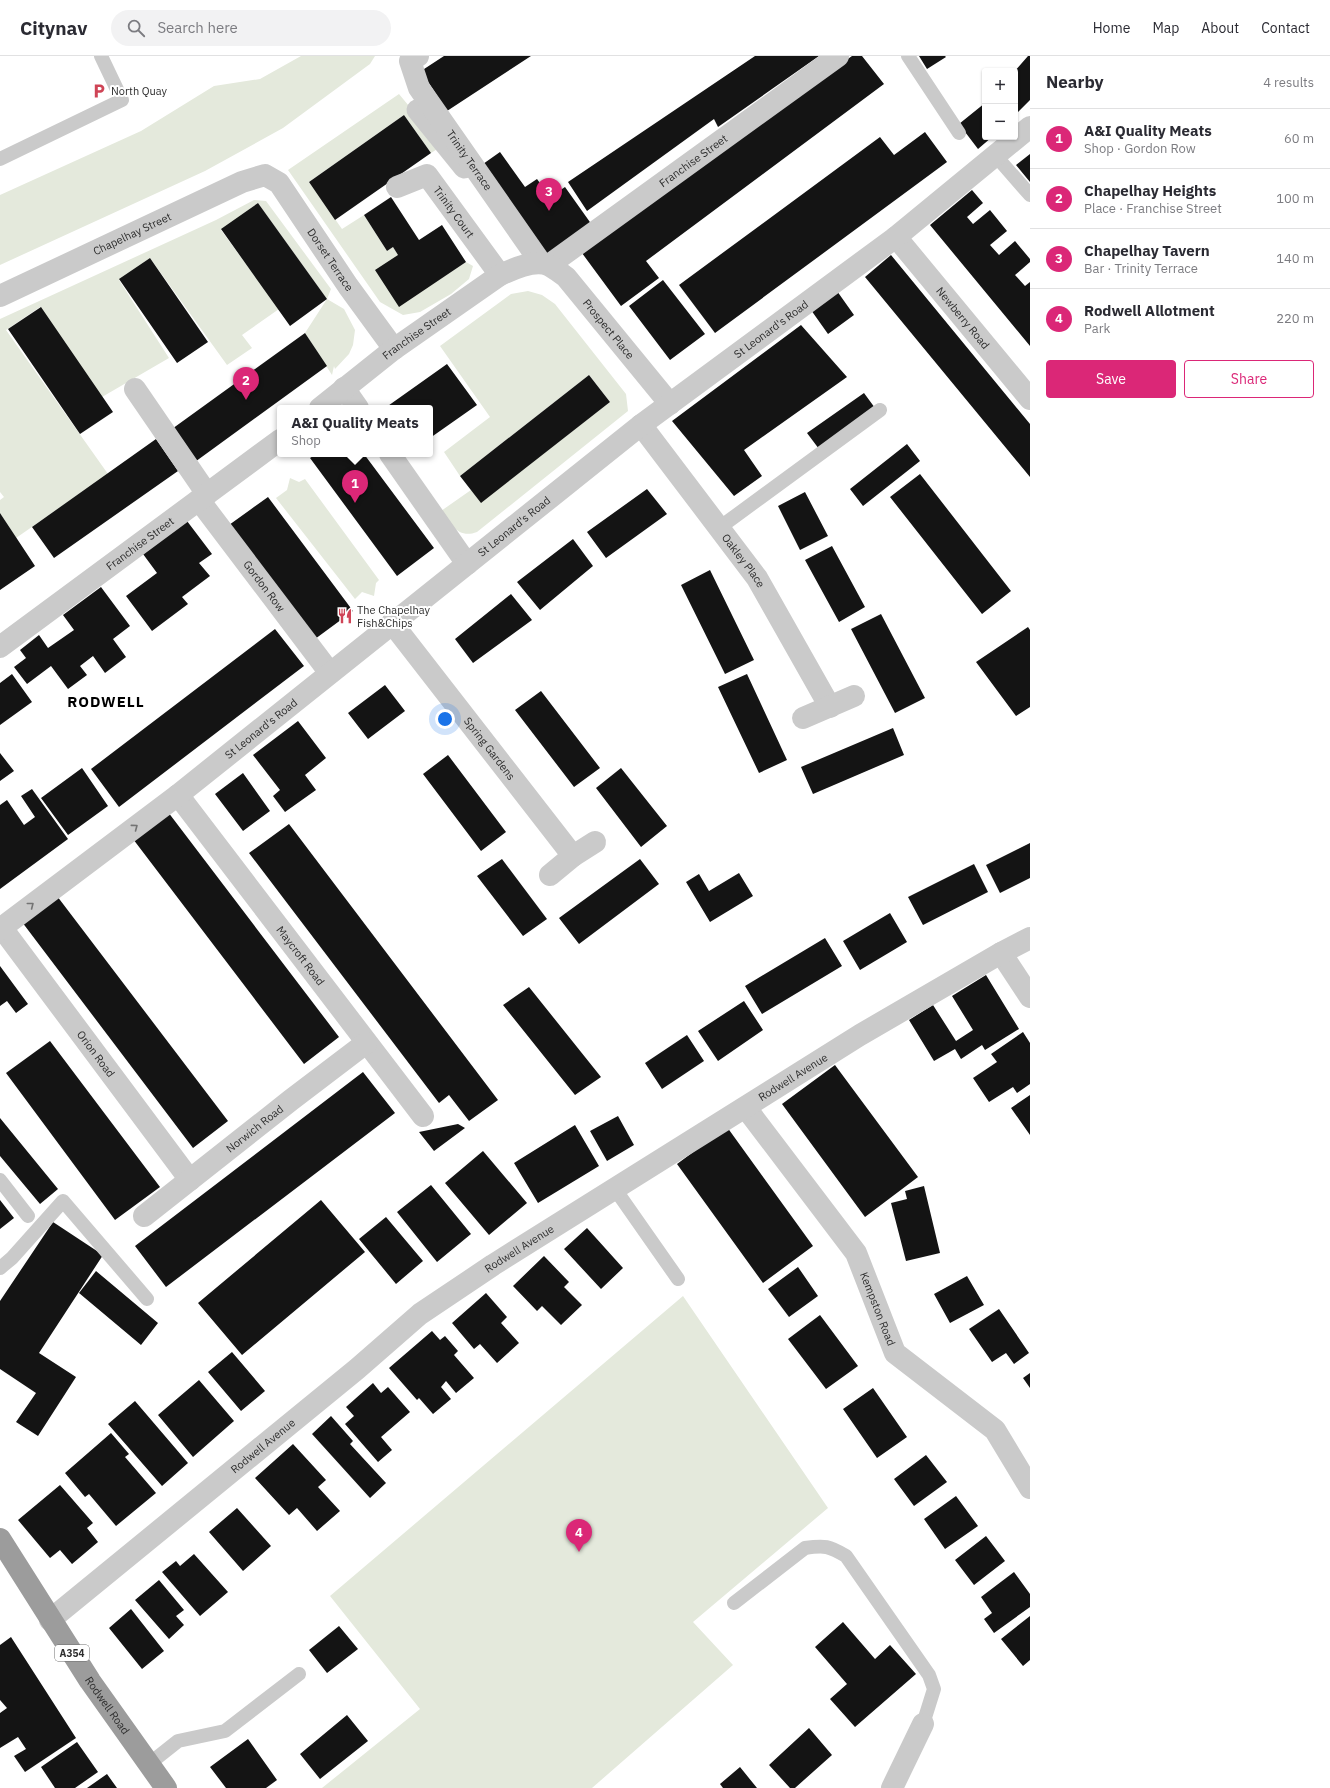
<!DOCTYPE html>
<html lang="en">
<head>
<meta charset="utf-8">
<style>
	:root { --surface:#fff; --page:#f2f2f3; --text:#2b2b33; --muted:#7c7c81; --line:#e1e1e2; --accent:#db2777 }
	body { margin:0; font-family:"IBM Plex Sans",sans-serif; background:var(--page); color:var(--text) }
	.controls { position:absolute; right:12px; top:12px; display:grid; overflow:hidden; border-radius:4px; box-shadow:0 1px 3px #0004 }
	.controls button { width:36px; height:36px; display:grid; place-items:center; padding:0; border:0; border-bottom:1px solid var(--line); background:var(--surface); color:var(--text); font:20px sans-serif }
	.you { position:absolute; left:445px; top:663px; width:14px; height:14px; margin:-10px; border:3px solid #fff; border-radius:50%; background:#1a73e8; box-shadow:0 0 0 6px #1a73e833 }
	.badge { display:grid; place-items:center; width:26px; height:26px; border-radius:50%; background:var(--accent); color:#fff; font-size:13px; font-weight:700 }
	.pin { position:absolute; translate:-50% -33px; filter:drop-shadow(0 1px 2px #0008) }
	.pin::after { content:''; position:absolute; top:21px; width:14px; height:12px; background:inherit; clip-path:polygon(0 0,100% 0,50% 100%) }
	.popup { position:absolute; left:277px; top:349px; width:156px; height:52px; box-sizing:border-box; display:grid; place-content:center; border-radius:4px; background:var(--surface); filter:drop-shadow(0 1px 3px #0005); font-size:13px; white-space:nowrap; color:var(--muted) }
	.popup b { font-size:15px; color:var(--text) }
	.popup::after { content:''; position:absolute; left:50%; top:100%; margin-left:-8px; border:8px solid transparent; border-top-color:var(--surface) }
	.list { margin:0; padding:0; list-style:none }
	h2 { display:flex; justify-content:space-between; align-items:center; height:52px; margin:0; padding:0 16px; font-size:17px }
	h2 small { font-size:13px; font-weight:400; color:var(--muted) }
	.list li { display:grid; grid-template-columns:26px 1fr auto; gap:12px; align-items:center; box-sizing:border-box; height:60px; padding:0 16px; border-top:1px solid var(--line) }
	.list b { display:block; font-size:15px; white-space:nowrap }
	.list p { margin:0; font-size:13px; white-space:nowrap; color:var(--muted) }
	.list em { font-size:13px; font-style:normal; color:var(--muted) }
	.actions { display:flex; gap:8px; padding:12px 16px }
	.actions a { flex:1; padding:9px 0; border:1px solid var(--accent); border-radius:4px; text-align:center; font-size:14px; color:var(--accent) }
	.actions .main { background:var(--accent); color:#fff }
	.icon { flex:none; width:22px; height:22px; fill:none; stroke:currentColor; stroke-width:2; stroke-linecap:round; stroke-linejoin:round }
	.map { position:relative; flex:none; width:1030px; height:1732px; overflow:hidden }
	header { display:flex; align-items:center; gap:24px; box-sizing:border-box; height:56px; padding:0 20px; background:var(--surface); border-bottom:1px solid var(--line) }
	header strong { font-size:19px }
	nav { display:flex; gap:22px; margin-inline-start:auto; font-size:14px }
	.search { width:280px; height:36px; background:var(--page); display:flex; align-items:center; gap:10px; box-sizing:border-box; padding:0 14px; border-radius:22px; color:var(--muted); font-size:15px }
	main { display:flex }
	aside { flex:1; background:var(--surface) }
	.map>svg:first-child { display:block }
	.green { fill:#e4e9dc }
	.building { fill:#141414 }
	.lines { fill:none; stroke-linecap:round; stroke-linejoin:round }
	.service { stroke:#cacaca; stroke-width:14 }
	.pedestrian { stroke:#cacaca; stroke-width:21 }
	.minor { stroke:#cacaca; stroke-width:22 }
	.trunk { stroke:#9c9c9c; stroke-width:22 }
	.oneway { stroke:#747474 }
	.labels { text-anchor:middle; dominant-baseline:central; stroke-width:4; stroke-linejoin:round; paint-order:stroke }
	.shield { fill:#fff; stroke:#6c6c6c; stroke-width:1 }
	.shield-label { font-size:10px; font-weight:bold; fill:#2d2d2d }
	.poi-label { font-size:11px; fill:#2d2d2d; stroke:#fff; text-anchor:start }
	.street-label { font-size:11px; fill:#2d2d2d; stroke:#fff }
	.district-label { font-size:15px; font-weight:bold; letter-spacing:1px; fill:#000; stroke:#fff }
</style>
</head>
<body>
<header>
<strong>Citynav</strong>
<div class="search"><svg class="icon" aria-label="search" viewBox="0 0 24 24"><circle cx="10" cy="10" r="6"/><path d="M15 15l6 6"/></svg>Search here</div>
<nav><a>Home</a><a>Map</a><a>About</a><a>Contact</a></nav>
</header>
<main>
<div class="map">
<svg width="1030" height="1732" viewBox="0 0 1030 1732">
	<rect width="100%" height="100%" fill="#fff"/>
	<path class="green" d="M301,0H375L370,8L283,72L205,115L0,209V139L141,75L214,30L260,23Z
		M399,38L442,90L431,97L404,59L309,126L342,173L364,159L387,195L393,191L398,199L399,250L466,206L473,210L469,223L451,238L420,256L403,259L380,246L288,114Z
		M254,144L266,145L331,233L327,243L344,253L355,274L353,289L349,298L335,313L334,310L332,319L305,277L327,243L258,147L221,174L279,253L242,279L252,292L227,309L150,202L119,224L169,302L102,341L40,251L6,274L108,418L16,482L0,457V444L4,441L0,436V263L216,164Z
		M528,235L542,239L555,248L626,338L628,355L477,476C459,483 451,469 441,455L471,434L481,446L610,346L589,319L460,420L444,396L490,361L440,290L511,238Z
		M290,422L299,426L305,423L379,524L376,527L374,540L362,536L355,543L276,442L287,434Z
		M683,1240L828,1452L693,1566L733,1609L592,1732H322L420,1653L330,1540Z"/>
	<path class="building" d="M444,0H531L447,55L421,15Z
		M755,0H819L718,71L714,63L587,155L568,126Z
		M852,0H862L884,28L646,205L659,222L621,250L579,193Z
		M919,0H945L946,1L927,13Z
		M1028,0H1030V44L1015,59V15Z
		M985,47V81H992L978,93L959,68Z
		M404,59L431,97L335,164L309,126Z
		M925,76L947,106L715,277L679,229L880,81L894,99Z
		M500,96L525,131L537,123L550,141L565,131L592,169L548,200L483,108Z
		M1030,98V126L1016,109Z
		M972,134L983,147L967,161L973,168L990,154L1007,175L990,189L999,199L1015,185L1030,203V206L1015,219L1025,230L1030,226V290L930,169Z
		M391,141L419,184L442,169L466,206L399,251L375,214L398,199L393,191L387,195L364,159Z
		M258,147L327,243L290,270L221,173Z
		M891,199L1030,368V421L865,221Z
		M150,202L208,286L177,307L119,223Z
		M663,224L705,278L670,304L629,250Z
		M837,235L854,259L828,278L811,254Z
		M41,251L113,356L80,378L8,273Z
		M801,269L847,321L744,394L762,420L734,440L672,365Z
		M305,277L327,310L188,411L165,378Z
		M447,308L477,349L430,382V352H385Z
		M589,319L610,346L481,447L460,420Z
		M864,337L875,352L819,393L807,377Z
		M156,383L178,415L54,502L32,471Z
		M907,388L920,405L863,450L850,433Z
		M316,398H364L434,492L397,520L310,402Z
		M920,418L1011,535L982,558L890,441Z
		M647,433L667,458L606,502L587,476Z
		M805,436L828,480L800,494L778,450Z
		M268,441L353,555L315,583L229,469Z
		M0,457L35,510L0,534Z
		M187,465L212,498L199,507L210,520L182,541L188,548L152,575L126,540L157,517L143,498Z
		M573,483L593,510L540,554L517,526Z
		M832,490L865,551L839,566L805,504Z
		M710,514L754,604L725,618L681,529Z
		M101,531L130,570L113,583L126,601L105,617L93,600L80,610L87,619L68,633L51,610L27,628L14,611L26,602L20,594L39,579L48,592L74,574L63,559Z
		M511,538L532,564L473,607L455,583Z
		M881,558L925,642L895,657L851,573Z
		M1028,571L1030,574V651L1016,660L976,606Z
		M275,573L304,610L119,751L91,713Z
		M12,618L32,646L0,669V627Z
		M747,618L787,704L759,717L718,631Z
		M385,629L405,655L368,683L348,657Z
		M541,635L600,712L574,731L515,654Z
		M298,665L326,702L305,719L316,734L285,756L273,740L280,734L253,699Z
		M893,672L904,699L813,738L801,711Z
		M0,697L14,715L0,725Z
		M448,699L506,776L481,795L423,718Z
		M82,712L108,750L68,779L41,742Z
		M621,712L667,770L641,791L596,732Z
		M243,717L270,755L243,775L215,738Z
		M32,733L68,783L0,833V749L7,744L24,769L35,761L21,740Z
		M168,756L339,981L304,1008L133,783Z
		M289,768L498,1044L469,1065L449,1039L439,1047L249,797Z
		M1030,787V822L1000,837L986,809Z
		M502,803L547,863L523,880L477,820Z
		M640,803L659,828L579,888L559,862Z
		M974,808L988,836L923,869L908,841Z
		M739,817L753,840L710,866L686,826L699,818L709,835Z
		M57,840L228,1065L193,1092L22,866Z
		M890,857L907,886L860,914L843,885Z
		M825,882L842,910L762,958L745,930Z
		M0,910L28,948L16,957L7,945L0,950Z
		M986,919L1019,973L985,994L982,989L961,1003L955,993L934,1005L909,964L933,949L956,985L973,974L952,940Z
		M529,931L601,1021L575,1039L503,949Z
		M744,945L763,974L718,1005L698,975Z
		M1023,976L1030,987V1028L1017,1037L1013,1031L989,1046L973,1022L997,1006L991,998Z
		M687,979L704,1005L662,1033L645,1007Z
		M50,985L160,1131L115,1164L6,1017Z
		M835,1009L918,1121L865,1161L782,1048Z
		M363,1016L395,1057L166,1231L135,1190Z
		M1030,1039V1079L1011,1052Z
		M618,1060L634,1089L607,1105L590,1075Z
		M0,1062L58,1133L40,1148L0,1100Z
		M458,1068L465,1072L434,1095L419,1076Z
		M575,1069L599,1110L538,1147L514,1107Z
		M727,1071L813,1190L763,1227L677,1108Z
		M483,1095L527,1147L489,1179L445,1127Z
		M431,1129L471,1178L437,1206L397,1156Z
		M924,1130L940,1197L906,1205L891,1147L907,1143L905,1135Z
		M0,1144L14,1162L0,1173Z
		M321,1144L365,1196L242,1299L198,1247Z
		M386,1161L423,1205L396,1228L359,1183Z
		M53,1166L103,1199L39,1297L76,1321L38,1380L16,1366L36,1337L0,1313V1245Z
		M587,1172L623,1212L601,1233L564,1193Z
		M544,1200L569,1226L564,1231L582,1249L561,1269L542,1250L537,1255L513,1230Z
		M798,1211L818,1240L789,1261L768,1233Z
		M96,1215L158,1267L141,1289L79,1237Z
		M967,1220L984,1249L950,1267L934,1238Z
		M486,1237L507,1261L501,1267L519,1287L497,1307L480,1288L474,1293L452,1267Z
		M999,1253L1029,1297L1014,1308L1006,1297L992,1306L969,1273Z
		M820,1259L858,1310L826,1333L788,1283Z
		M432,1275L440,1284L445,1280L458,1295L454,1299L474,1322L456,1337L446,1325L441,1331L451,1343L433,1358L419,1342L417,1344L389,1312Z
		M232,1296L265,1335L241,1355L208,1316Z
		M1030,1317V1332L1023,1322Z
		M199,1324L234,1365L193,1401L158,1359Z
		M373,1327L381,1337L388,1331L410,1356L381,1381L392,1394L378,1406L345,1368L354,1360L346,1351Z
		M873,1332L907,1381L877,1402L843,1353Z
		M135,1345L188,1407L162,1430L108,1368Z
		M331,1360L353,1385L350,1388L386,1427L370,1442L312,1378Z
		M111,1377L129,1398L125,1401L156,1437L116,1470L89,1438L85,1441L65,1417Z
		M293,1388L326,1424L318,1431L340,1455L317,1475L297,1452L289,1459L255,1422Z
		M926,1399L947,1426L914,1450L894,1423Z
		M60,1429L93,1467L87,1472L98,1486L72,1508L60,1494L50,1502L18,1464Z
		M956,1440L978,1470L945,1493L924,1463Z
		M237,1452L271,1490L243,1515L209,1476Z
		M986,1480L1005,1505L974,1529L955,1504Z
		M194,1498L228,1536L200,1560L162,1516L176,1505L180,1510Z
		M1014,1516L1030,1538V1551L994,1577L984,1563L992,1557L981,1541Z
		M159,1524L184,1554L176,1560L184,1569L169,1583L135,1544Z
		M131,1553L164,1595L142,1613L109,1572Z
		M1030,1560V1604L1023,1610L1001,1583Z
		M843,1566L875,1603L890,1589L916,1618L855,1671L830,1643L847,1628L815,1591Z
		M339,1570L358,1593L327,1617L309,1594Z
		M11,1581L76,1682L25,1716L14,1700L26,1693L18,1681L0,1692V1657L7,1652L0,1644V1589Z
		M347,1659L368,1685L320,1723L300,1698Z
		M809,1672L832,1699L795,1732H790L769,1709Z
		M248,1683L277,1724L266,1732H226L210,1711Z
		M77,1686L98,1716L75,1732H55L41,1711Z
		M740,1711L757,1732H723L720,1728Z
		M107,1718L117,1732H87Z"/>
	<g class="lines">
		<path class="service" d="M908,0L959,77
			M995,99L1030,139
			M0,103L122,44L101,0
			M719,472L880,354
			M0,1124L28,1160
			M615,1133L678,1223
			M0,1212L12,1202L63,1145L147,1243
			M734,1547L805,1492C825,1489 829,1490 846,1500L929,1619L934,1633L923,1668
			M149,1708L178,1685L225,1675L299,1618"/>
		<path class="pedestrian" d="M417,54L464,112"/>
		<g class="minor">
			<path id="s1" d="M418,0L410,5L419,32L541,207"/>
			<path id="s2" d="M397,131L427,119L500,219"/>
			<path id="s3" d="M896,181L1030,343"/>
			<path id="s4" d="M549,209L838,0"/>
			<path id="s5" d="M0,240L242,126L265,119L279,127L348,230L394,293"/>
			<path d="M344,332L358,352"/>
			<path d="M135,333L207,438"/>
			<path id="s6" d="M320,352L394,293L500,219C513,213 536,202 550,210C555,213 561,217 566,221L670,348"/>
			<path id="s7" d="M641,369L757,522L830,651"/>
			<path d="M390,398L467,508"/>
			<path id="s8" d="M199,444L330,617"/>
			<path id="s9" d="M392,567L573,800"/>
			<path id="s10" d="M0,591L280,384"/>
			<path d="M803,662L854,640"/>
			<path id="s11" d="M178,739L423,1060"/>
			<path d="M550,819L573,800L595,786"/>
			<path id="s12" d="M2,872L190,1124"/>
			<path id="s13" d="M0,873L178,739L641,369L896,181L1030,71"/>
			<path d="M1001,897L1030,941"/>
			<path id="s14" d="M746,1052L856,1197L895,1297L995,1374L1030,1432"/>
			<path id="s15" d="M144,1160L291,1044L366,987"/>
			<path id="s16" d="M50,1564L357,1313L420,1258L493,1209L860,979L1001,897L1030,882"/>
			<path d="M892,1732L923,1668"/>
		</g>
		<path class="trunk" id="s17" d="M0,1483L90,1625L166,1732"/>
	</g>
	<defs><path id="oneway-chevron" d="M-2-3.5L2.5 0L-2 3.5" fill="none" stroke-width="1.6" stroke-linecap="round" stroke-linejoin="round"/></defs>
	<g class="oneway">
		<use href="#oneway-chevron" transform="translate(135 771) rotate(-37)"/>
		<use href="#oneway-chevron" transform="translate(31 849) rotate(-38)"/>
	</g>
	<defs>
		<g id="parking-bare" transform="scale(1.2)"><path d="M-3.5-5.5H1a3.5 3.5 0 0 1 0 7H-1V5.5H-3.5ZM-1-3.4V-.6H.8a1.4 1.4 0 0 0 0-2.8Z" fill="#cf4456" stroke="#fff" stroke-width="2.5" paint-order="stroke"/></g>
		<g id="restaurant-bare" transform="scale(1.2)"><path d="M-5-6h1v4h1v-4h1v4h1v-4h1v5L-1.5 .5V6h-2V.5L-5-1ZM5-6V6H3V1.5H1.5Q1.5-4 5-6Z" fill="#cf4456" stroke="#fff" stroke-width="2.5" paint-order="stroke"/></g>
	</defs>
	<g fill-rule="evenodd">
		<use href="#parking-bare" x="99" y="35"/>
		<use href="#restaurant-bare" x="345" y="560"/>
	</g>
	<g class="labels">
		<rect class="shield" x="55" y="1589" width="34" height="16" rx="3"/>
		<g class="shield-label">
			<text x="72" y="1597">A354</text>
		</g>
		<g class="poi-label">
			<text x="111" y="35">North Quay</text>
			<text x="357" y="554">The Chapelhay<tspan x="357" dy="13">Fish&amp;Chips</tspan></text>
		</g>
		<g class="street-label">
			<text stroke="none"><textPath href="#s1" startOffset="126">Trinity Terrace</textPath></text>
			<text stroke="none"><textPath href="#s4" startOffset="178">Franchise Street</textPath></text>
			<text stroke="none"><textPath href="#s2" startOffset="78">Trinity Court</textPath></text>
			<text stroke="none"><textPath href="#s5" startOffset="146">Chapelhay Street</textPath></text>
			<text stroke="none"><textPath href="#s5" startOffset="400">Dorset Terrace</textPath></text>
			<text stroke="none"><textPath href="#s3" startOffset="105">Newberry Road</textPath></text>
			<text stroke="none"><textPath href="#s6" startOffset="363">Prospect Place</textPath></text>
			<text stroke="none"><textPath href="#s13" startOffset="977">St Leonard's Road</textPath></text>
			<text stroke="none"><textPath href="#s6" startOffset="122">Franchise Street</textPath></text>
			<text stroke="none"><textPath href="#s13" startOffset="653">St Leonard's Road</textPath></text>
			<text stroke="none"><textPath href="#s10" startOffset="174">Franchise Street</textPath></text>
			<text stroke="none"><textPath href="#s7" startOffset="170">Oakley Place</textPath></text>
			<text stroke="none"><textPath href="#s8" startOffset="108">Gordon Row</textPath></text>
			<text stroke="none"><textPath href="#s13" startOffset="329">St Leonard's Road</textPath></text>
			<text stroke="none"><textPath href="#s9" startOffset="159">Spring Gardens</textPath></text>
			<text stroke="none"><textPath href="#s11" startOffset="202">Maycroft Road</textPath></text>
			<text stroke="none"><textPath href="#s12" startOffset="157">Orion Road</textPath></text>
			<text stroke="none"><textPath href="#s16" startOffset="922">Rodwell Avenue</textPath></text>
			<text stroke="none"><textPath href="#s15" startOffset="141">Norwich Road</textPath></text>
			<text stroke="none"><textPath href="#s16" startOffset="599">Rodwell Avenue</textPath></text>
			<text stroke="none"><textPath href="#s14" startOffset="242">Kempston Road</textPath></text>
			<text stroke="none"><textPath href="#s16" startOffset="275">Rodwell Avenue</textPath></text>
			<text stroke="none"><textPath href="#s17" startOffset="198">Rodwell Road</textPath></text>
		</g>
		<g class="district-label">
			<text x="106" y="645">RODWELL</text>
		</g>
	</g>
</svg>
<div class="controls">
<button>+</button>
<button>−</button>
</div>
<div class="you"></div>
<div class="pin badge" style="left:355px;top:447px">1</div>
<div class="popup"><b>A&amp;I Quality Meats</b>Shop</div>
<div class="pin badge" style="left:246px;top:344px">2</div>
<div class="pin badge" style="left:549px;top:155px">3</div>
<div class="pin badge" style="left:579px;top:1496px">4</div>
</div>
<aside>
<h2>Nearby<small>4 results</small></h2>
<ul class="list">
<li><span class="badge">1</span><div><b>A&amp;I Quality Meats</b><p>Shop · Gordon Row</p></div><em>60 m</em></li>
<li><span class="badge">2</span><div><b>Chapelhay Heights</b><p>Place · Franchise Street</p></div><em>100 m</em></li>
<li><span class="badge">3</span><div><b>Chapelhay Tavern</b><p>Bar · Trinity Terrace</p></div><em>140 m</em></li>
<li><span class="badge">4</span><div><b>Rodwell Allotment</b><p>Park</p></div><em>220 m</em></li>
</ul>
<div class="actions"><a class="main">Save</a><a>Share</a></div>
</aside>
</main>
</body>
</html>
